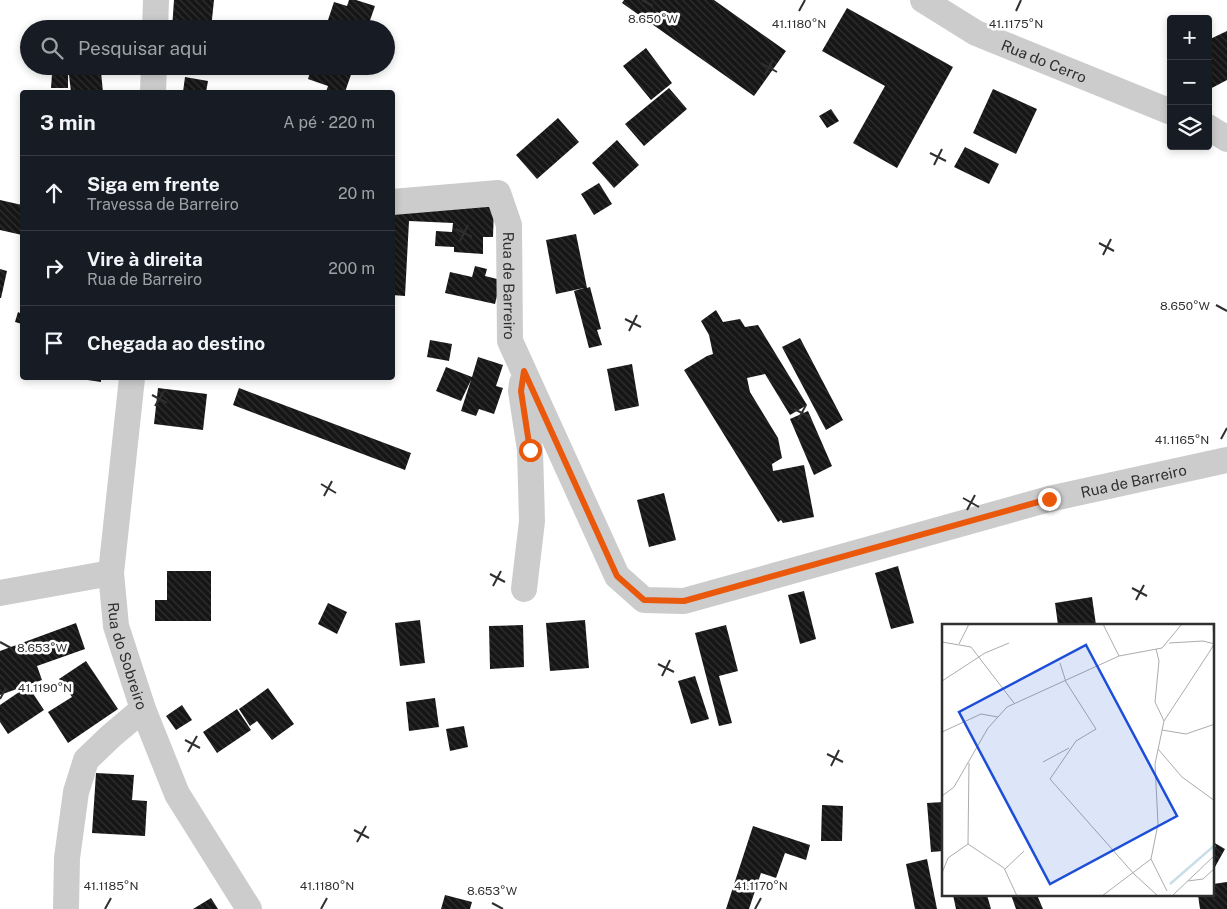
<!DOCTYPE html>
<html lang="pt">
<head>
<meta charset="utf-8">
<style>
	:root { --surface:#171b24; --page:#20242c; --text:#f1f3f6; --muted:#9ea1a6; --line:#363941 }
	body { margin:0; font-family:"Public Sans",sans-serif; background:var(--page); color:var(--text) }
	.controls { position:absolute; right:15px; top:15px; display:grid; overflow:hidden; border-radius:5px; box-shadow:0 2px 8px #0003 }
	.controls button { width:45px; height:45px; display:grid; place-items:center; padding:0; border:0; border-bottom:1px solid var(--line); background:var(--surface); color:var(--text); font:25px sans-serif }
	.stop { position:absolute; width:15px; height:15px; margin:-11px; border:4px solid #ea580c; border-radius:50%; background:#fff }
	.stop.end { background:#ea580c; border-color:#fff; box-shadow:0 1px 5px #0008 }
	.list { margin:0; padding:0; list-style:none }
	h2 { display:flex; justify-content:space-between; align-items:center; height:65px; margin:0; padding:0 20px; font-size:21px }
	h2 small { font-size:16px; font-weight:400; color:var(--muted) }
	.list li { display:grid; grid-template-columns:32px 1fr auto; gap:15px; align-items:center; box-sizing:border-box; height:75px; padding:0 20px; border-top:1px solid var(--line) }
	.list b { display:block; font-size:19px; white-space:nowrap }
	.list p { margin:0; font-size:16px; white-space:nowrap; color:var(--muted) }
	.list em { font-size:16px; font-style:normal; color:var(--muted) }
	.icon { flex:none; width:28px; height:28px; fill:none; stroke:currentColor; stroke-width:2; stroke-linecap:round; stroke-linejoin:round }
	.map { position:relative; flex:none; width:1227px; height:909px; overflow:hidden }
	.search { position:absolute; background:var(--surface); box-shadow:0 2px 8px #0003; left:20px; top:20px; width:375px; height:55px; display:flex; align-items:center; gap:12px; box-sizing:border-box; padding:0 18px; border-radius:28px; color:var(--muted); font-size:19px }
	.panel { position:absolute; background:var(--surface); box-shadow:0 2px 8px #0003; left:20px; top:90px; width:375px; height:290px; border-radius:5px }
	.map>svg:first-child { display:block }
	.building { fill:url(#building-back-hatch) }
	.lines { fill:none; stroke-linecap:round; stroke-linejoin:round }
	.minor { stroke:#ccc; stroke-width:26 }
	.route { stroke:#ea580c; stroke-width:6 }
	.ticks { fill:none; stroke:#2f2f2f; stroke-width:2 }
	.labels { text-anchor:middle; dominant-baseline:central; stroke-width:5; stroke-linejoin:round; paint-order:stroke }
	.street-label { font-size:15px; fill:#2f2f2f; stroke:#fff }
	.inset-river { fill:none; stroke:#cadeea; stroke-width:2.5 }
	.inset-road { fill:none; stroke:#acacac; stroke-width:1 }
	.view { fill:#1d4ed8; fill-opacity:0.15; stroke:#1d4ed8; stroke-width:2.5 }
	.inset-edge { fill:none; stroke:#2f2f2f; stroke-width:2.5 }
	.ticks-label { font-size:12px; text-anchor:middle; fill:#2f2f2f; stroke:#fff; stroke-width:5; stroke-linejoin:round; paint-order:stroke }
</style>
</head>
<body>
<div class="map">
<svg width="1227" height="909" viewBox="0 0 1227 909">
	<defs>
		<pattern id="building-back-hatch" width="6" height="6" patternUnits="userSpaceOnUse" patternTransform="scale(1.25)"><rect width="6" height="6" fill="#161616"/><path d="M-1 5l2 2M0 0l6 6M5-1l2 2" fill="none" stroke="#303030"/></pattern>
	</defs>
	<rect width="100%" height="100%" fill="#fff"/>
	<path class="building" d="M174,0H214L211,29H172Z
		M349,0H356L375,6L367,29H325L334,2L347,6Z
		M624,0H714L786,51L754,96L622,3Z
		M847,8L953,67L897,168L853,143L885,86L822,51Z
		M125,26L140,27V29H125Z
		M1227,31V80L1208,90V40Z
		M646,48L672,83L651,100L623,66Z
		M96,66H144L143,75L95,71Z
		M312,66H354L345,92H326L328,86L308,79Z
		M101,72L103,92H71L69,75Z
		M52,74L68,75V88H51Z
		M185,77L208,81L206,92H183Z
		M669,88L687,109L644,146L625,124Z
		M993,89L1037,109L1016,154L973,133Z
		M831,109L839,121L827,128L819,116Z
		M558,118L579,142L537,179L516,155Z
		M617,140L639,165L614,188L592,163Z
		M965,147L999,164L989,184L954,167Z
		M599,183L612,204L594,215L581,194Z
		M0,200L22,205L21,212H22V235L0,230Z
		M393,202L494,207L493,237H483V254L454,252V247L435,246L436,231L452,232L453,223L409,221L405,296L392,295Z
		M576,234L587,288L590,287L601,329L597,330L602,345L589,348L574,291L584,288L556,294L546,240Z
		M475,266L487,269L485,276L501,280L495,304L445,293L450,272L472,277Z
		M0,269L7,271L1,298H0Z
		M716,310L723,322L740,319L745,327L758,325L807,405L790,415L765,374L747,378L750,392L778,438L782,458L772,464L773,471L804,465L814,517L783,523L781,520L778,522L684,370L707,356L713,354L709,335L701,321Z
		M18,312L22,314V324L15,322Z
		M800,338L843,420L826,430L782,347Z
		M430,340L452,344L449,361L427,357Z
		M478,357L503,365L496,386L503,388L494,414L479,409L476,416L461,411L471,380L461,401L436,391L446,367L472,377Z
		M632,364L639,406L615,411L607,369Z
		M74,378H101V382Z
		M158,388L207,394L203,430L154,424Z
		M239,388L411,453L405,470L233,405Z
		M808,411L832,466L814,475L790,419Z
		M664,493L676,540L649,547L637,500Z
		M898,566L914,623L891,629L875,573Z
		M167,571H211V621H155V600H167Z
		M804,591L816,639L800,644L788,595Z
		M1092,597L1096,625H1085V623L1058,625L1055,603Z
		M328,603L347,612L337,634L318,624Z
		M420,620L425,663L400,666L395,623Z
		M585,620L589,668L550,671L546,623Z
		M76,623L85,649L37,666L42,680L0,695V651Z
		M523,625L524,667L490,669L489,626Z
		M726,625L738,671L719,676L732,723L719,726L695,633Z
		M86,661L118,709L68,743L48,712L72,697L59,679Z
		M695,676L709,719L691,724L678,681Z
		M28,686L44,710L8,734L0,722V705Z
		M268,688L294,724L272,740L257,721L250,726L239,709Z
		M435,698L439,727L409,731L406,702Z
		M182,705L192,720L176,730L166,716Z
		M237,709L251,730L217,753L203,732Z
		M464,726L468,747L450,751L446,729Z
		M96,773L134,775L132,800L147,801L145,836L92,833Z
		M943,802V851L931,852L927,803Z
		M822,805L843,806L842,841H821Z
		M753,826L810,845L806,860L785,853L776,878L761,873L749,909H726Z
		M1213,842L1225,849L1215,867L1213,866Z
		M927,859L937,909H915L906,864Z
		M1227,882V909H1200L1198,895H1213V884Z
		M445,895L472,902L470,909H441Z
		M953,895H987L991,909H956Z
		M1011,895H1037L1043,909H1016Z
		M211,898L218,909H193Z"/>
	<g class="lines">
		<g class="minor">
			<path id="s1" d="M923,0L976,33L1171,112"/>
			<path d="M155,29L156,0"/>
			<path d="M153,92L154,66"/>
			<path d="M1208,127L1227,139"/>
			<path id="s2" d="M392,202L498,193L509,225L510,341L617,576L644,600L684,601L1049,499L1227,460"/>
			<path id="s3" d="M132,378L111,573L116,626L143,709L177,794L249,909"/>
			<path d="M522,383L521,391L530,450L532,521L524,589"/>
			<path d="M0,593L111,573"/>
			<path d="M66,909L67,858L76,792L86,760L111,736L143,709"/>
		</g>
	</g>
	<g class="lines">
		<path class="route" d="M530,450L521,391L524,371L617,576L644,600L684,601L1049,499"/>
	</g>
	<path class="ticks" d="M642,0L653,6M799,11L805,0M1016,11L1021,0M761,63L777,72M765,75L773,60M930,153L946,161M934,165L942,149M456,229L472,237M460,241L468,225M1099,243L1114,251M1103,255L1111,239M1216,305L1227,311M625,319L641,327M629,331L637,315M152,395L167,403M155,406L164,391M794,409L810,417M798,420L806,405M1221,439L1227,428M321,484L336,493M324,496L332,481M963,498L979,507M967,510L975,495M490,574L505,582M493,586L501,571M1132,588L1147,596M1136,600L1144,585M0,642L11,648M658,664L674,672M662,676L670,660M0,699L6,688M185,740L200,748M188,752L197,736M827,754L843,762M831,766L839,750M354,830L369,838M357,842L366,826M492,903L503,909M105,909L111,898M321,909L327,898M755,909L761,898"/>
	<g class="labels">
		<g class="street-label">
			<text stroke="none"><textPath href="#s1" startOffset="136">Rua do Cerro</textPath></text>
			<text stroke="none"><textPath href="#s2" startOffset="201">Rua de Barreiro</textPath></text>
			<text stroke="none"><textPath href="#s2" startOffset="1056">Rua de Barreiro</textPath></text>
			<text stroke="none"><textPath href="#s3" startOffset="281">Rua do Sobreiro</textPath></text>
		</g>
	</g>
	<g transform="translate(942 624)">
		<rect width="272" height="272" fill="#fff"/>
		<path class="inset-river" d="M228,260L273,221"/>
		<path class="inset-road" d="M161,0L177,32M0,18L29,23L72,79M227,19L261,17L273,20M17,20L27,0M214,25L217,37L213,78L222,97M118,39L124,58L154,105L134,117L108,155L192,250L216,272M0,57L43,29L67,19M220,106L244,110L273,100M0,108L39,90L56,93M216,125L240,153L273,177M101,138L127,124M27,139L26,220L62,244L75,272M0,172L12,163L46,104L65,83L177,32L220,24L240,0M209,235L225,267M63,245L82,227M0,249L6,234L26,220M246,257L261,255L273,244M160,272L209,235L216,200L213,140L222,97L268,27L272,20L271,0M230,272L273,231"/>
		<path class="view" d="M144,21L235,192L108,260L17,88Z"/>
		<rect width="272" height="272" class="inset-edge"/>
	</g>
	<g class="ticks-label">
		<text x="653" y="23">8.650°W</text>
		<text x="799" y="28">41.1180°N</text>
		<text x="1016" y="28">41.1175°N</text>
		<text x="1185" y="310">8.650°W</text>
		<text x="1182" y="444">41.1165°N</text>
		<text x="42" y="652">8.653°W</text>
		<text x="45" y="692">41.1190°N</text>
		<text x="111" y="890">41.1185°N</text>
		<text x="327" y="890">41.1180°N</text>
		<text x="761" y="890">41.1170°N</text>
		<text x="492" y="895">8.653°W</text>
	</g>
</svg>
<div class="controls">
<button>+</button>
<button>−</button>
<button><svg class="icon" aria-label="layers" viewBox="0 0 24 24"><path d="M12 4l9 5-9 5-9-5zM3 14l9 5 9-5"/></svg></button>
</div>
<div class="stop" style="left:530px;top:450px"></div>
<div class="stop end" style="left:1049px;top:499px"></div>
<div class="search"><svg class="icon" aria-label="search" viewBox="0 0 24 24"><circle cx="10" cy="10" r="6"/><path d="M15 15l6 6"/></svg>Pesquisar aqui</div>
<section class="panel">
<h2>3 min<small>A pé · 220 m</small></h2>
<ul class="list">
<li><svg class="icon" aria-label="ahead" viewBox="0 0 24 24"><path d="M12 20V5M6 11l6-6 6 6"/></svg><div><b>Siga em frente</b><p>Travessa de Barreiro</p></div><em>20 m</em></li>
<li><svg class="icon" aria-label="right" viewBox="0 0 24 24"><path d="M7 20v-9h11M14 6l5 5-5 5"/></svg><div><b>Vire à direita</b><p>Rua de Barreiro</p></div><em>200 m</em></li>
<li><svg class="icon" aria-label="arrive" viewBox="0 0 24 24"><path d="M6 21V4h12l-3 4 3 4H6"/></svg><div><b>Chegada ao destino</b></div></li>
</ul>
</section>
</div>
</body>
</html>
